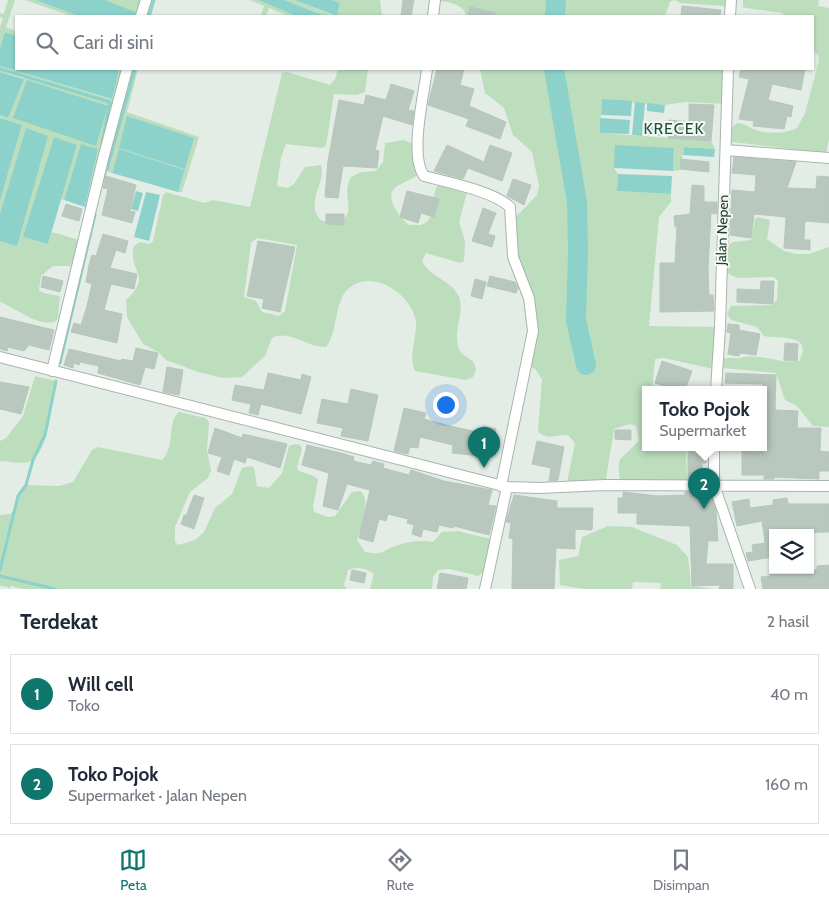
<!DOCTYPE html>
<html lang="id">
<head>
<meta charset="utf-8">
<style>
	:root { --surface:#fff; --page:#f6f6f7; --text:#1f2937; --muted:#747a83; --line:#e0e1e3; --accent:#0f766e }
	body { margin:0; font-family:Cabin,sans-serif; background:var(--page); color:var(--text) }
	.controls { position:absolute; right:15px; bottom:15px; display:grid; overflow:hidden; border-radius:0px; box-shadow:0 1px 4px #0004 }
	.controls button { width:45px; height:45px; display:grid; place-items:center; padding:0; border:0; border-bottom:1px solid var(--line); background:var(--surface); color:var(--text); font:25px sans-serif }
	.you { position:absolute; left:445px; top:404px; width:18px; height:18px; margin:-12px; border:4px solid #fff; border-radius:50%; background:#1a73e8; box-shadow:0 0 0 8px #1a73e833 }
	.badge { display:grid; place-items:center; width:32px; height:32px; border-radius:50%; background:var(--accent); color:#fff; font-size:16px; font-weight:700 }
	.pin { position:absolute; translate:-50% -41px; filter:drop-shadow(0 1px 2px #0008) }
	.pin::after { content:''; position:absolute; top:26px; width:18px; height:15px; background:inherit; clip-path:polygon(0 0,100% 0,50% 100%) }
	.popup { position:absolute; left:642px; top:386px; width:125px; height:65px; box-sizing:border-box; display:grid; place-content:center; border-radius:0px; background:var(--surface); filter:drop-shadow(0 1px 4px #0005); font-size:16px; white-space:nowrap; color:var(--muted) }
	.popup b { font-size:19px; color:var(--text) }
	.popup::after { content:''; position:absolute; left:50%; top:100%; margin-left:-10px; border:10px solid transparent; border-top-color:var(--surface) }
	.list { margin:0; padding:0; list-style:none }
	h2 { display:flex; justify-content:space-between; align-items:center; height:65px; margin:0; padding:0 20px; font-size:21px }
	h2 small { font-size:16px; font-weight:400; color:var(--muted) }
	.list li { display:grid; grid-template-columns:32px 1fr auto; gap:15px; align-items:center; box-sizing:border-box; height:80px; margin:0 10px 10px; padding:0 10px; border:1px solid var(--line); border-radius:0px }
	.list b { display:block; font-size:19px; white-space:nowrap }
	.list p { margin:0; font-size:16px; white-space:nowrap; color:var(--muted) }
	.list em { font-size:16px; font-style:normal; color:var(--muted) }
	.icon { flex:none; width:28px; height:28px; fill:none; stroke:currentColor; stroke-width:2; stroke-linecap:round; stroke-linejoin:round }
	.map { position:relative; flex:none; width:829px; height:589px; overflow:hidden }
	.search { position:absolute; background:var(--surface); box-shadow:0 1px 4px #0004; left:15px; right:15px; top:15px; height:55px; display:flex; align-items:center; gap:12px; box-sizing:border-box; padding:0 18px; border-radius:0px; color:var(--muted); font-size:19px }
	.sheet { height:245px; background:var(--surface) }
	nav { display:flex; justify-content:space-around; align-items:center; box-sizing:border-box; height:70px; border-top:1px solid var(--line); background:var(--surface); font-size:14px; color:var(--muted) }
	nav a { display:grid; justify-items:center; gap:2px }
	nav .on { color:var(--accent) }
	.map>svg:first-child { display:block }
	.green { fill:#bcdebd; fill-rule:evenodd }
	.water { fill:#8cd2cb }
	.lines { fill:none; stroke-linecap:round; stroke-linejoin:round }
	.stream { stroke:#8cd2cb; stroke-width:3 }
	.river { stroke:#8cd2cb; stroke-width:20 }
	.building { fill:#b9c8be; stroke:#b6c7bb }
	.minor-casing { stroke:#a6b5ac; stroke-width:12 }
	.minor { stroke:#fff; stroke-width:10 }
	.labels { text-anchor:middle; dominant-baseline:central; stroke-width:4; stroke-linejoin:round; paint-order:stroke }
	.street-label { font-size:14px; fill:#233f30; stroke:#f4f9f5 }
	.quarter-label { font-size:16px; letter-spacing:1px; fill:#1f5138; stroke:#f4f9f5 }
</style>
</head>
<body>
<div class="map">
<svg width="829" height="589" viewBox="0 0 829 589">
	<rect width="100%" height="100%" fill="#e3ede6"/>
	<path class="green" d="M8,0H15L6,27L16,31V36L5,32L0,48V27L3,18L0,17V13L4,14Z
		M25,0H35L79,16H71Z
		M105,0H155L151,16H135L136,12Z
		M250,0H258L296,16H288L269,8L266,16H261L264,6Z
		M285,0H294L335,16H324Z
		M332,0H380L382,16H337L340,3Z
		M423,0H727L726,6H723L681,3L674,0L670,2L665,16H466C463,0 438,1 423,0Z
		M743,0H819L818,6L829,8V139L826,153L732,142L731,128L737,123C745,123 749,128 756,130C769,134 784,134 797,128L805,113L819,60L818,55L813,51V16H785L782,13L747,8L743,7Z
		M0,66L111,99L119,71L114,69H138L127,112L199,137L182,192H178L185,170L119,149L112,173L103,171L90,209L85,207L98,149L81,144L64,200L61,199L77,145L24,237L48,244L52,232L79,240L71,266H53L41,276L39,290L43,293L60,296L58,318L55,322C35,326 17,308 0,302V241L17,245L0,214V201L22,125L0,118V115L8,118L24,78L0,72Z
		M338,69H368L365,92L357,95L334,94L326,146L322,148L286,144L281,157L277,186L288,188L294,184L305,167L321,165C327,182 303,204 322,221C367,224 338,198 351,177L361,172L376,171L383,162L385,143L404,140L413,144L421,171C414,181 401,181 394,189C385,200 401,218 409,225H421L427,222C436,211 430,194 439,184L468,189L459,222L465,241L464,261L460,263L426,253L422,261C429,276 449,280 457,293C468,311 450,332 460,351C463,356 470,358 474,363L476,370L473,377L466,380L415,371C408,357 417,337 416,322C413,295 371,266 347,290C334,304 338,332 326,347C307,348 290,329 272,338L265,356L242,377L223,378L198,372L166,360L158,352L143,344L127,317L126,300C154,275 127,271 134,246L140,242L149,244L153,241L163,195L166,192L205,203L213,200L250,207L282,73L287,72L330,85L335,79ZM257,238L297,245L285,311L279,316L262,312L256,301L244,297L251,243Z
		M480,69H728L726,104L685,102L665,105L602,100L600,133L711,141L715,149L684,147L680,170L673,171L674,148L614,168L618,174L617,191L671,194V202L659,217L649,326L720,327L713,369L664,358L655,359L652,390H645V448H686L687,484L621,485C615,452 621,462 639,440L636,426L630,424L614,429L605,485L566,487L575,443L568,435C556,434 546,441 538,431L542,379L535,369L527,365L533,331L520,276L513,220L537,195L539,186L532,152L513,135L504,108L485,93Z
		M758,217L770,220L767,239L784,251L796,254H809L829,247V427L813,426L797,406L785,400L776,373L723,368L724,359C729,357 735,359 740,358C760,352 779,365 799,361C815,333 777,339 764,336L757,327L731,320L727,314L731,306L772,305L777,300L778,281L774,277L737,278L727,273V246L733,242L751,240L755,219Z
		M35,376L56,381C52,400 49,451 31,461C23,465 9,461 0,461V441L6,438L23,416Z
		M179,412L205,418L209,422L207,451L211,470L208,478L190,492L175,527V542L178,545L195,540L204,532L215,508L232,494L242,468L251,466L254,468L257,486L269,488L282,473L289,446L295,444L300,445L302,450L297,467L299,471L314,476L318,480L313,506L314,512L328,517L335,516L352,492L361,491C371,503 362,526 357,540L365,552C386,556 381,550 398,545C409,541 422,540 433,542L442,532L458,531L490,539L486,570L478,576L450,569L438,570L433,577L432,589H370L374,574C367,568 356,566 348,570L344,585L347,589H22L11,586L8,589V587L0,586V515L10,514C18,507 18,494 26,485L59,486L73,482L92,450L98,447L162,460C176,447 166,422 179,412Z
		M608,526L632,527L677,545L688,557L691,586L714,589H660L661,583L633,582L632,589H584L560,585L559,560L578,556L582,537Z"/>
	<path class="water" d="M35,0H105L136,12L135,16H79Z
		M258,0H285L324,16H296Z
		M294,0H332L340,3L337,16Z
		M5,32L16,36V69H114L119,71L112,99L0,66V48Z
		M0,72L24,79L8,118L0,115Z
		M27,80L108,106L96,146L13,118Z
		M602,99L632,101L631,116L601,115Z
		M635,102L645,103L642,136L632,135Z
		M647,103L665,105L664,113L647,111Z
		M127,116L194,138L185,169L119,148Z
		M0,118L22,125L0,201Z
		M600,118L630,120L629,134L600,133Z
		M645,124L664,126L663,136L644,135Z
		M26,128L48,136L17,246L0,241V214Z
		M54,137L77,145L48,244L23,237Z
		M81,144L98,149L85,207L64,200Z
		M615,145L674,148L673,171L614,168Z
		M684,147L715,149L714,157L683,155Z
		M119,149L185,170L178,192L112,173Z
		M618,174L672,176L671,194L617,191Z
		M136,191L143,193L138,211L131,209Z
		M146,192L160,195L149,241L134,237Z"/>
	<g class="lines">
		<path class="stream" d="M149,16L154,0
			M0,69L110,102L102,143
			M107,169L135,69
			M102,182L105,173
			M60,363L95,215
			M0,570L18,496L26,485L33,460L45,435L56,381
			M0,576L55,589"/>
		<path class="river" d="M555,16L556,0
			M554,69L577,202L578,251L576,320L586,365"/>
	</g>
	<path class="building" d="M403,0H414L411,16H401Z
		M682,6L721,10L720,16H681Z
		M470,7L495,13L494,16H468Z
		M437,69H464L460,85L474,89L469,106L506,122L500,139L466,126L469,119L428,105Z
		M741,69H805L801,90L772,84L768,100L793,106L791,117L787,116L784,129L753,126L754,121L739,119L749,79L739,77Z
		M391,84L414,91L408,110L414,111L412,125L383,116L375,150L379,151L377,168L343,166L338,198L325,197L328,161L339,100L364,105L366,95L386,100Z
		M689,104L714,105L711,141L668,138L669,120L689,122Z
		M447,145L484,162L490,145L512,153L502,181L468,168L463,179L434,171Z
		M734,157L796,162L787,188L816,189L817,176L829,177V223L805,221L804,240H810V250L784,248L786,217L754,214L751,238L730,235L732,190L755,192L756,175L732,173Z
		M681,159L709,162V172L680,169Z
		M106,176L136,185L130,211L135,212L132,223L102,215L108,189L103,188Z
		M513,179L531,185L524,205L507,196Z
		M692,185L704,186V202H717V214L711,213L708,270L709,295H713L714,311L660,312V263H675L677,226L675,227L674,216L690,214Z
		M407,191L439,199L434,217L421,213L418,223L400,217Z
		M66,204L82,209L79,221L62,216Z
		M483,208L496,213L488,234L495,236L492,247L472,241Z
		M326,214H344V225L326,224Z
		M103,234L128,241L125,253L116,250L110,268L137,274L134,289L111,284L104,310L122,314L117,343L71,332L74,323L81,325L87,306L92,284L86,282L89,265L92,255L96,256Z
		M258,241L295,247L280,312L262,308L264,299L247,296Z
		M43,276L63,281L60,292L41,287Z
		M490,276L515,282L518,288L516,293L487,286Z
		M475,279L486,282L482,299L471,296Z
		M761,281H774L773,304L737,302V289L760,290Z
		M0,317L54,330L49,350L29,345L24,351L8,347L7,351L0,349Z
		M728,324L739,325V330L760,334L756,355L740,353L739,356L728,354L731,333L727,332Z
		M785,343L798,344L797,361L784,360Z
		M136,348L158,353L154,369L145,367L140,385L98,373L99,366L80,362L79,365L74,363L73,368L64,365L69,349L121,361L122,359L133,361Z
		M662,361L692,371L685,390H676L655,383Z
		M167,367L183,370L179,395L163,392Z
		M268,373L301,380L302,374L311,377L301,414L261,404L258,415L249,413L251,404L232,400L235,385L264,390Z
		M726,373L776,375L775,410L798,411L797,428H821L820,451L829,452V471H819V479L774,477V479H764V475H742V448H763V384L725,383Z
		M0,382L29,387L21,414L0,409Z
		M351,389L378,395L368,441L341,436L343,428L317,423L322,399L348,404Z
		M404,408L426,413L424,419L450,426L482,433L483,426L496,429L491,457L452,453L453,445L420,437L418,448L410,447L408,454L394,451Z
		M215,428L242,438L243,434L287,444L280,468L247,457L245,463L234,459L229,475L217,471L222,457L208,453Z
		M615,430H631V440L615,439Z
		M537,441L564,447L558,480L549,481L551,468L532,464Z
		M307,445L341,453L354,457L353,461L371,465L373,461L384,464L383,468L409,475L411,470L444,481L492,490L488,505L496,506L489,535L454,526L453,528L439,525L437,532L423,529L421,537L412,534L414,525L407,523L408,519L388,514L386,521L379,519L373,542L359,538L370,490L347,484L338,510L323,506L329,473L302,465Z
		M688,449H706V463H702V479L688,478Z
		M623,492L658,496L685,495V492L710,493L716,511L718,541H708L706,564H733V589H719L720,585L692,586L690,526L637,524V513H618V498H623Z
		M194,495L204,498L194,529L181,524L184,515L186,516Z
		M514,495L557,501V508H593L592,530L575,529V549L556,548L554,589H512L513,539L509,538L511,523L506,522Z
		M787,498L788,504H829V532L773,533V557L748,561L746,553L753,552L752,545L765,543L762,521L737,526L732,502L749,499L750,508L773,505V500Z
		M829,565V589H763L761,577L770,576L769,570H817V566Z
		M352,570L366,573L364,583L350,580Z
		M440,573L468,578L466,589H437Z"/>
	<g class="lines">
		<g class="minor-casing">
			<path id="minor" d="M141,16L146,0
				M433,16L435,0
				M730,16L731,0
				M427,69C424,95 409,155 424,176C447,182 493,191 510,207L513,257L529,298L533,331L501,486
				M726,150L829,158
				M0,357L507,487L539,488L605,485L829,486
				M52,371L103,159L127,69
				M716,390L720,327L728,69
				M714,448V485L750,589
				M485,589L507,487"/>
		</g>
		<use href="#minor" class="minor"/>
	</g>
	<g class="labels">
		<g class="street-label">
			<text transform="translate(722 230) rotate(-88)">Jalan Nepen</text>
		</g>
		<g class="quarter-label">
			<text x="674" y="128">KRECEK</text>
		</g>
	</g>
</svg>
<div class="controls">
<button><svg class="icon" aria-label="layers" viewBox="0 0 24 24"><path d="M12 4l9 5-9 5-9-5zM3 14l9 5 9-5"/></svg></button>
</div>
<div class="you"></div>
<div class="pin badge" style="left:484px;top:468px">1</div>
<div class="pin badge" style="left:704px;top:509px">2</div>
<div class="popup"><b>Toko Pojok</b>Supermarket</div>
<div class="search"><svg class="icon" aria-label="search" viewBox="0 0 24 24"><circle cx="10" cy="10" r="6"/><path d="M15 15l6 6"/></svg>Cari di sini</div>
</div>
<section class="sheet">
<h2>Terdekat<small>2 hasil</small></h2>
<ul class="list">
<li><span class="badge">1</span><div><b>Will cell</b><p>Toko</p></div><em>40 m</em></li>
<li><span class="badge">2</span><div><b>Toko Pojok</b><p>Supermarket · Jalan Nepen</p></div><em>160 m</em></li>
</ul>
</section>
<nav>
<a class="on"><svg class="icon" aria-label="map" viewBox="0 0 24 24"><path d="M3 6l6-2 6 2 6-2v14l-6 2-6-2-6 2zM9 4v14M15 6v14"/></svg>Peta</a>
<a><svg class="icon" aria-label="directions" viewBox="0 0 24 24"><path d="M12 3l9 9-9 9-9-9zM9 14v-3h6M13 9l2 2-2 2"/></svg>Rute</a>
<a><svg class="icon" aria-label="saved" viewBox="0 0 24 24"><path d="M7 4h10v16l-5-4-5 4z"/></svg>Disimpan</a>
</nav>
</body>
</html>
